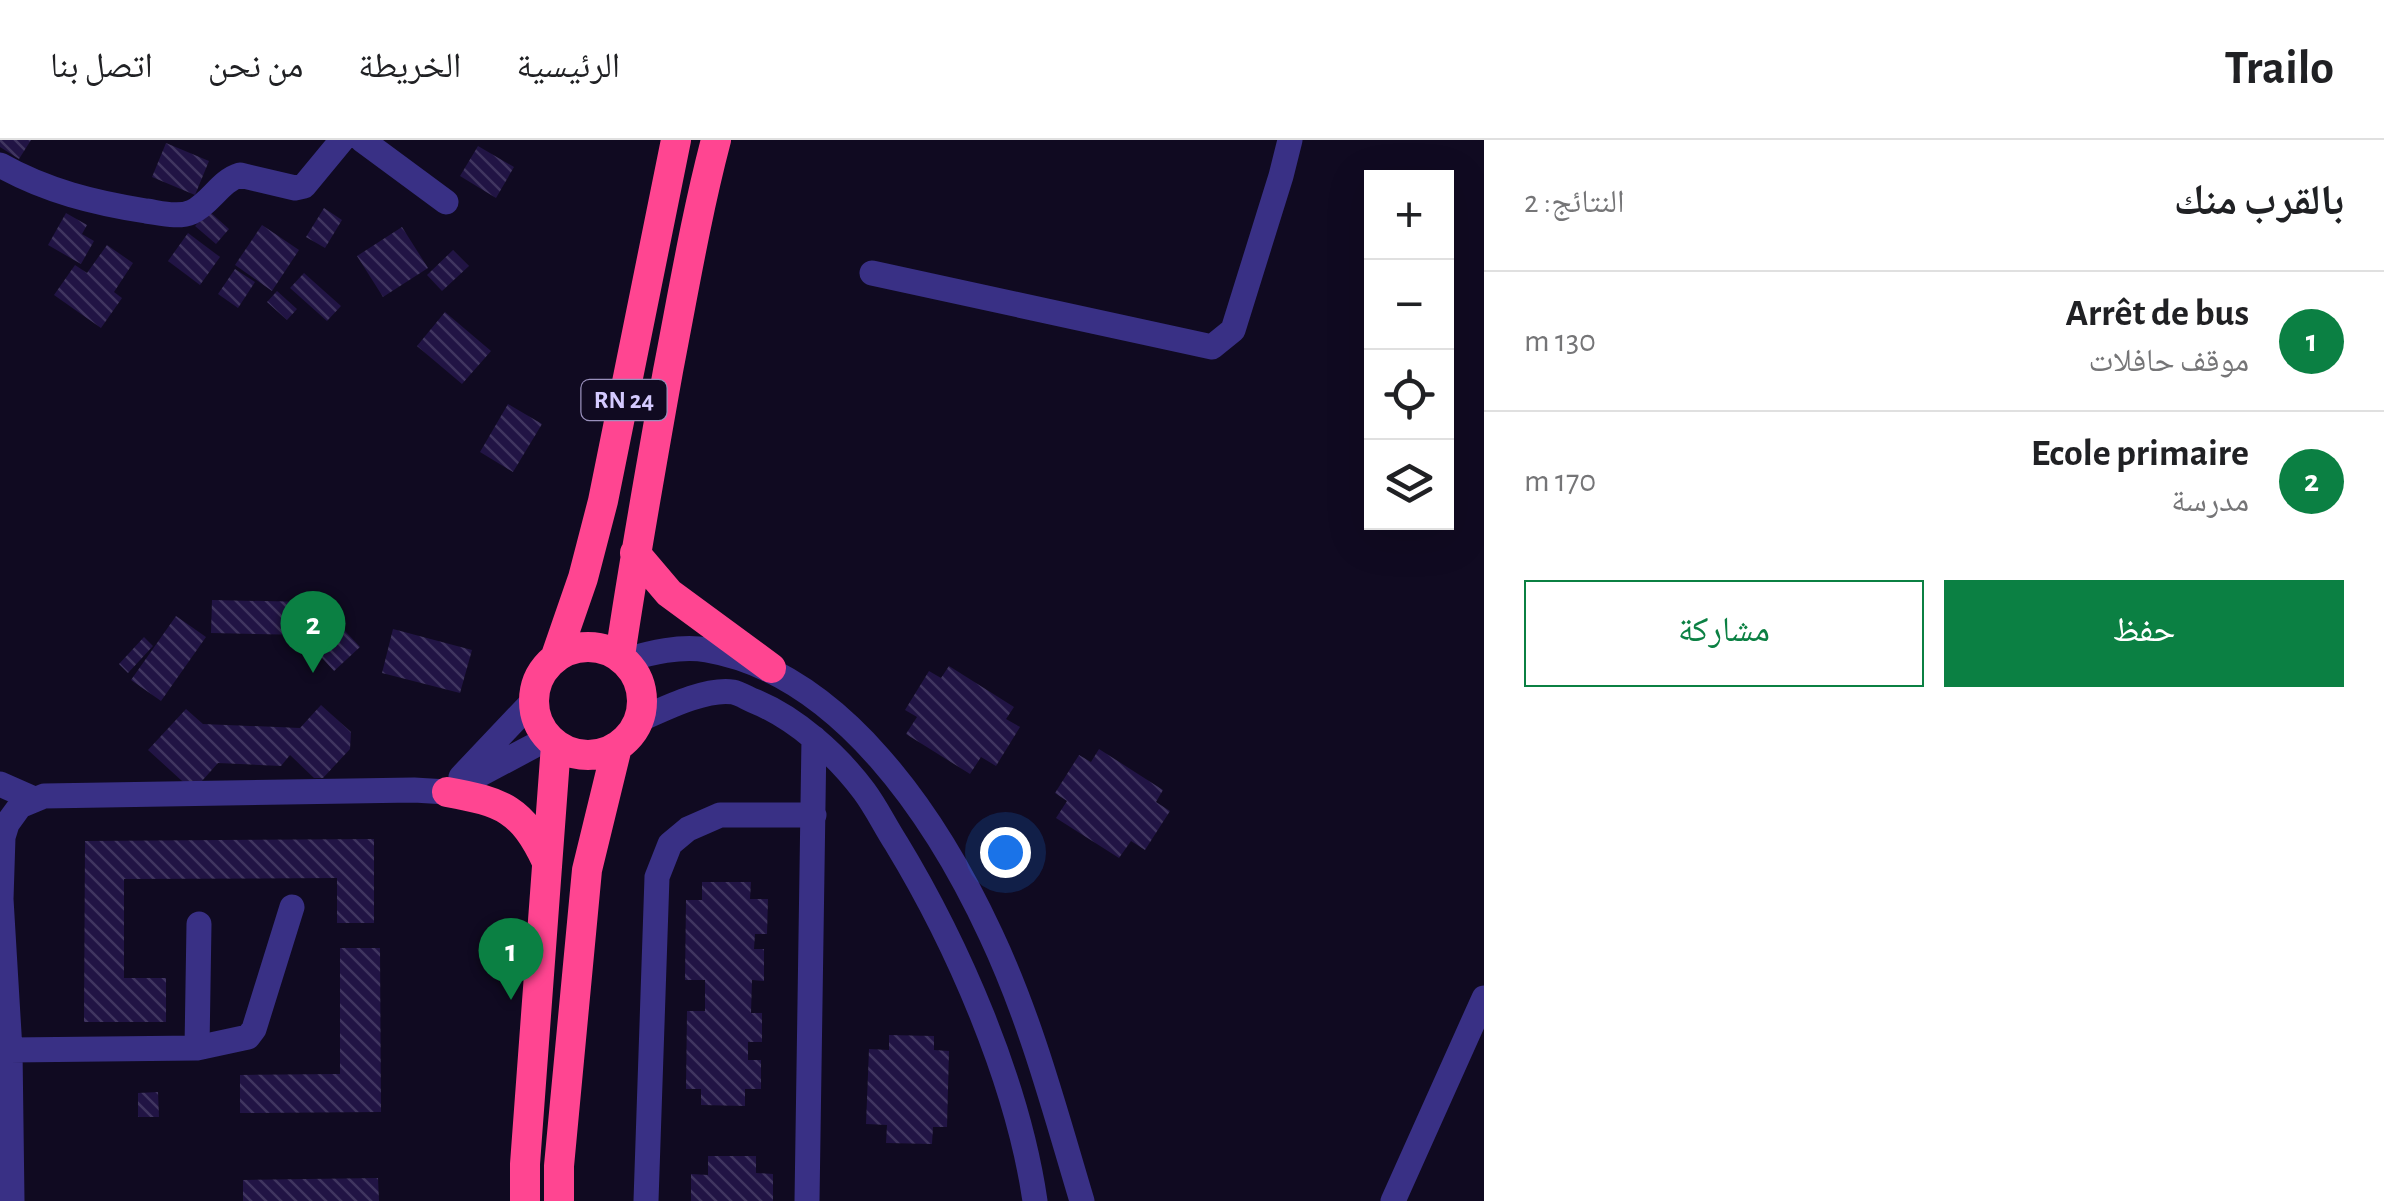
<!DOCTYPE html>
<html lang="ar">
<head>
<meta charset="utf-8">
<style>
	:root { --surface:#fff; --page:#f2f2f2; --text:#202124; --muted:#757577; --line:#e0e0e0; --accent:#0b8043 }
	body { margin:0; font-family:"Alegreya Sans","Noto Naskh Arabic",sans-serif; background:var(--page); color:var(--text); direction:rtl }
	.controls { position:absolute; right:30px; top:30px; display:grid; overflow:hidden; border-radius:0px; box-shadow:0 10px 40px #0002 }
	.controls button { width:90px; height:90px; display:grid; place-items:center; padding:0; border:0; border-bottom:2px solid var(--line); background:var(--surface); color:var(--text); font:50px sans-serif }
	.you { position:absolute; left:1005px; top:712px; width:35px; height:35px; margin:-25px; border:8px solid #fff; border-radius:50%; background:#1a73e8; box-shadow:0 0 0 15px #1a73e833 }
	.badge { display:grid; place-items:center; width:65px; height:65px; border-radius:50%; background:var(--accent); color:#fff; font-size:32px; font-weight:700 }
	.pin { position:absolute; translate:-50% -82px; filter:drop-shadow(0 2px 5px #0008) }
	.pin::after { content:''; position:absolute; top:52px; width:35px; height:30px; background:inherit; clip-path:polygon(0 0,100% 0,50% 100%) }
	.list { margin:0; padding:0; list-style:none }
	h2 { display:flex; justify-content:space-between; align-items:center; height:130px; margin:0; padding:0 40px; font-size:42px }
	h2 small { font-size:32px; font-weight:400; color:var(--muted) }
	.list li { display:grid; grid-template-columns:65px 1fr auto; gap:30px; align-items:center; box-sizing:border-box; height:140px; padding:0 40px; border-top:2px solid var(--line) }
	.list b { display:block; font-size:38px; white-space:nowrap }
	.list p { margin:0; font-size:32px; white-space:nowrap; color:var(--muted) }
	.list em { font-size:32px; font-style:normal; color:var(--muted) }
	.actions { display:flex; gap:20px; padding:30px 40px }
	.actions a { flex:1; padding:22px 0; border:2px solid var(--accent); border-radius:0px; text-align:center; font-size:35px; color:var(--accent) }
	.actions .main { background:var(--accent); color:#fff }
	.icon { flex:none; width:55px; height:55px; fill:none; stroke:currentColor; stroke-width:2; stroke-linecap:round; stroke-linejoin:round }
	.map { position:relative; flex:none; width:1484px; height:1061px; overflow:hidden; direction:ltr }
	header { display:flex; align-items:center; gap:60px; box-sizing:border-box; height:140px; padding:0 50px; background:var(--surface); border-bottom:2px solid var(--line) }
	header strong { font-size:48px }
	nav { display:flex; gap:55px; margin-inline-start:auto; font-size:35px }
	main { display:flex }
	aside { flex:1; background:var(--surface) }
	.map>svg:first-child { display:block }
	.building { fill:url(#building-back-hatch) }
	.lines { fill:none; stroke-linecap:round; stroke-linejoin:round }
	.street { stroke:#393085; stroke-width:25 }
	.highway { stroke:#ff4591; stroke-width:30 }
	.labels { text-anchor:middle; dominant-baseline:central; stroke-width:8; stroke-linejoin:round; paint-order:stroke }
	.shield { fill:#100a21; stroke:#9990bc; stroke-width:2.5 }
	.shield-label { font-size:25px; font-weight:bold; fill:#d4caff }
</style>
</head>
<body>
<header>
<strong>Trailo</strong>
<nav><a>الرئيسية</a><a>الخريطة</a><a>من نحن</a><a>اتصل بنا</a></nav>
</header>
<main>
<aside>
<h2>بالقرب منك<small>النتائج: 2</small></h2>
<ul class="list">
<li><span class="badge">1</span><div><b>Arrêt de bus</b><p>موقف حافلات</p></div><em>130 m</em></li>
<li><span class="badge">2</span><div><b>Ecole primaire</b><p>مدرسة</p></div><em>170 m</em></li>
</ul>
<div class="actions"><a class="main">حفظ</a><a>مشاركة</a></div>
</aside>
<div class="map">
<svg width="1484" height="1061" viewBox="0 0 1484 1061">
	<defs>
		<pattern id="building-back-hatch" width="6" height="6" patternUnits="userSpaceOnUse" patternTransform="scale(2.5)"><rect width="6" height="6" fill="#211444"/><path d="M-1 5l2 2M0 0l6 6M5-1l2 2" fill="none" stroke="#403560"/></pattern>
	</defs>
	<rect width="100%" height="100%" fill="#100a21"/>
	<path class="building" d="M0,0H31L19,19L0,7Z
		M166,3L209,21L195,55L152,37Z
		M478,6L514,27L496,58L460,36Z
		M324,68L342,80L325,108L306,97Z
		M209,71L229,89L216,104L195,86Z
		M66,73L87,85L82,94L94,101L81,124L48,105Z
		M262,85L299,110L272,151L235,125Z
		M402,87L428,128L383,157L357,116Z
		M188,93L220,117L200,145L168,121Z
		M107,105L133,123L114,152L122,158L101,188L54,155L75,125L87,133Z
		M453,110L469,126L442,151L427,135Z
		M235,129L255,142L238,168L218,154Z
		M304,133L341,166L327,181L290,148Z
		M277,151L297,169L287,180L267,162Z
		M445,172L491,211L462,244L417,206Z
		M508,264L542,284L513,332L480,312Z
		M212,460L310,462V493L330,475L360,507L334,531L304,498L308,495L211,493Z
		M176,476L206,497L161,561L131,540Z
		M393,489L472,510L460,553L382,533Z
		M144,497L153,506L128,533L119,524Z
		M949,526L1014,567L1006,579L1020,587L996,626L981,617L970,634L906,594L917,577L905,570L929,531L941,538Z
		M321,565L351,592L350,609L323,638H314L290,615L281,626L218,623L193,651L148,610L186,569L203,584L300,588Z
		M1099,609L1163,650L1156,662L1170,671L1145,710L1131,701L1119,718L1056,678L1067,661L1055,653L1079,615L1091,622Z
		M374,699V783H337V738L124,739V838H166V882H84L85,701Z
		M702,742H751L750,759H768L767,794H755L754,809H764V841L752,840L751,873H762V902H748V920H761V949H745V966L701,965V949H686L687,871H705V840H685L686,760H702Z
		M340,808H380L381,972L240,973V935L340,934Z
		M889,895L934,896V910L949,911L947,987H933L932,1004L886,1003L887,985L866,984L869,909L889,910Z
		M158,952L159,977H138V953Z
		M708,1016H756V1033L773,1034V1061H691V1034L708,1035Z
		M378,1038L379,1061H243V1040Z"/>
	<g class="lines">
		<path class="street" d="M362,0L446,62
			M0,25C46,51 95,63 146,71C161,73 178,78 192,72C211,63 220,41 240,35L295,48L304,46L342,0
			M872,133L1212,207L1233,190L1281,36L1290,0
			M625,520C650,513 681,505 707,510C842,533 938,681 991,795C1031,880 1055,971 1082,1061
			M639,580C664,569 705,548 733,552C739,553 747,558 754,561C796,578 837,615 864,651C876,667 885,686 896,703C958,805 1018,943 1035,1061
			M461,637L533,561
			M0,644L34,659
			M197,908L199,784
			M10,910L197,908L248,897L254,889L292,767
			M12,1061L10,910L1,759L3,697L7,684L20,666L44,656L414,650L447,652L539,603L550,601
			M646,1061L657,737L670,704L688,689L720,675H814
			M807,1061L814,598
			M1393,1061L1484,858"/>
		<path class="highway" d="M635,413L669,453L771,528
			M534 561a54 54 0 1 1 108 0a54 54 0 1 1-108 0Z
			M556,516L583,438L603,361L676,0
			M620,516C634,421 651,326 668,231C683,154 696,76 716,0
			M447,652C503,662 522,669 547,722
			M525,1061V1024L556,605
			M559,1061V1026L587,730L617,607"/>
	</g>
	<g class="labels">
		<rect class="shield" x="581.5" y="240" width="85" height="40" rx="8"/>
		<g class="shield-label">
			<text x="624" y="260">RN 24</text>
		</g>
	</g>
</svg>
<div class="controls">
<button>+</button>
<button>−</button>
<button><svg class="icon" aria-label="locate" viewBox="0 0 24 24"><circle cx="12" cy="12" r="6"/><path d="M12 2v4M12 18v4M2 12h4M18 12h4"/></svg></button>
<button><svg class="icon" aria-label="layers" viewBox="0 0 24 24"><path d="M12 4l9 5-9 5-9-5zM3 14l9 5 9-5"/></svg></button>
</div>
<div class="you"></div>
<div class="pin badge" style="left:511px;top:860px">1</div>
<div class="pin badge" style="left:313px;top:533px">2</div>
</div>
</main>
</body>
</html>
